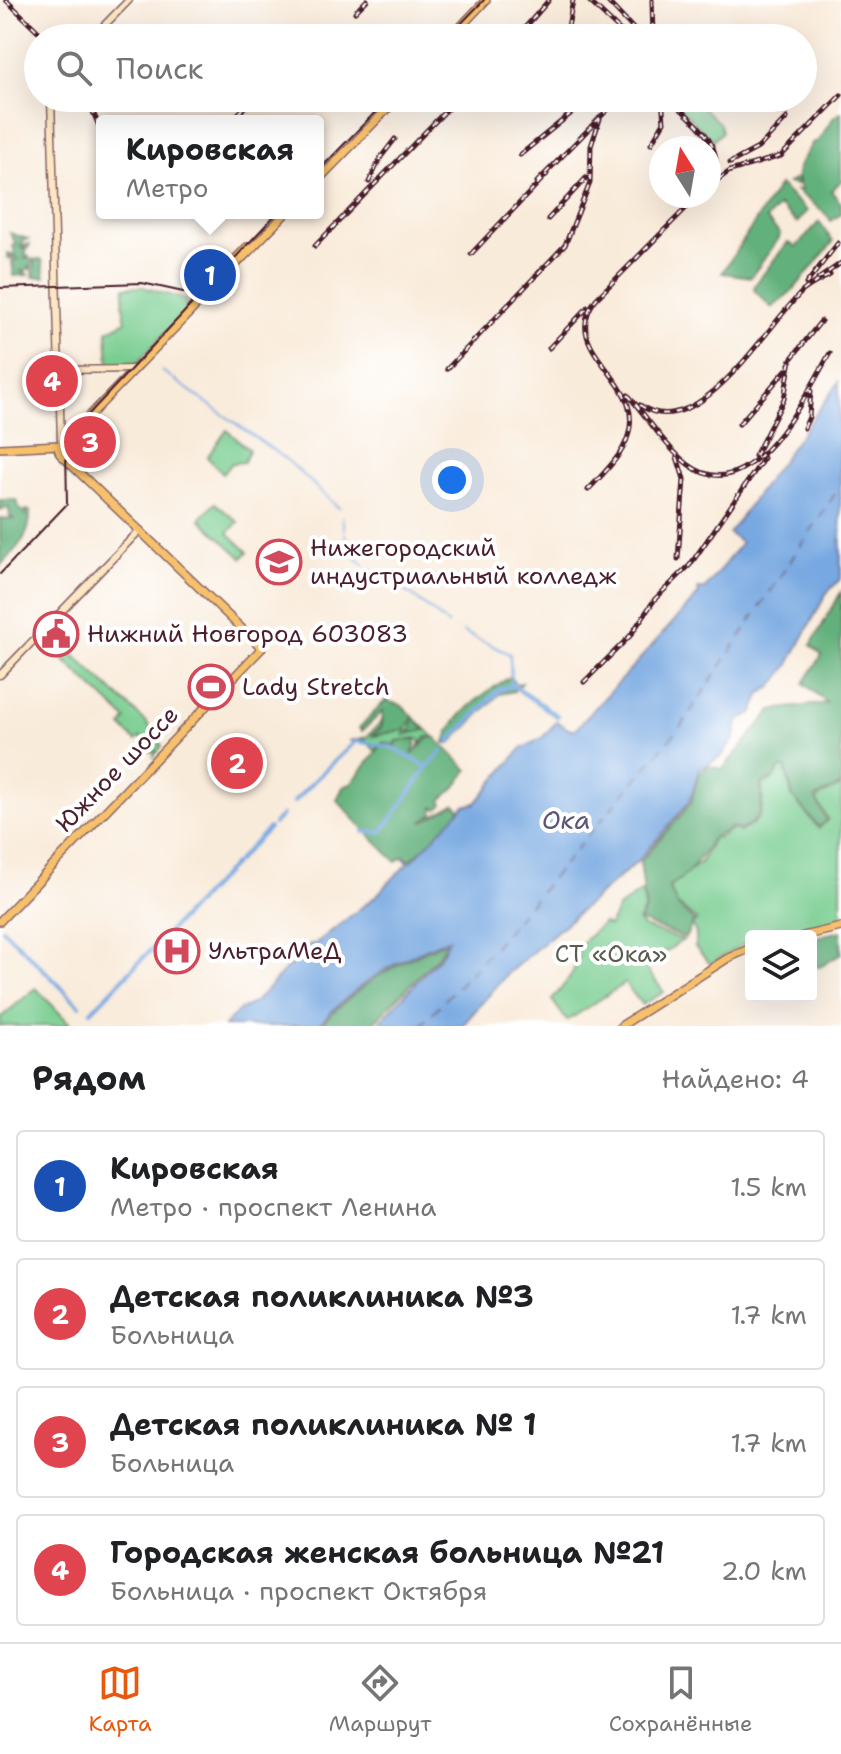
<!DOCTYPE html>
<html lang="ru">
<head>
<meta charset="utf-8">
<style>
	:root { --surface:#fff; --page:#f6f6f6; --text:#202124; --muted:#757577; --line:#e0e0e0; --accent:#ea580c }
	body { margin:0; font-family:"Shantell Sans",sans-serif; background:var(--page); color:var(--text) }
	.controls { position:absolute; right:24px; bottom:24px; display:grid; overflow:hidden; border-radius:8px; box-shadow:0 8px 32px #0002 }
	.controls button { width:72px; height:72px; display:grid; place-items:center; padding:0; border:0; border-bottom:2px solid var(--line); background:var(--surface); color:var(--text); font:40px sans-serif }
	.compass { position:absolute; left:649px; top:136px; width:72px; height:72px; border-radius:50%; background:var(--surface); box-shadow:0 8px 32px #0002; rotate:349deg }
	.you { position:absolute; left:452px; top:480px; width:28px; height:28px; margin:-20px; border:6px solid #fff; border-radius:50%; background:#1a73e8; box-shadow:0 0 0 12px #1a73e833 }
	.badge { display:grid; place-items:center; width:52px; height:52px; border-radius:50%; background:var(--accent); color:#fff; font-size:26px; font-weight:700 }
	.pin { position:absolute; translate:-50% -50%; border:4px solid #fff; box-shadow:0 2px 8px #0006 }
	.popup { position:absolute; left:96px; top:115px; width:228px; height:104px; box-sizing:border-box; display:grid; place-content:center; border-radius:8px; background:var(--surface); filter:drop-shadow(0 2px 6px #0005); font-size:26px; white-space:nowrap; color:var(--muted) }
	.popup b { font-size:30px; color:var(--text) }
	.popup::after { content:''; position:absolute; left:50%; top:100%; margin-left:-16px; border:16px solid transparent; border-top-color:var(--surface) }
	.list { margin:0; padding:0; list-style:none }
	h2 { display:flex; justify-content:space-between; align-items:center; height:104px; margin:0; padding:0 32px; font-size:34px }
	h2 small { font-size:26px; font-weight:400; color:var(--muted) }
	.list li { display:grid; grid-template-columns:52px 1fr auto; gap:24px; align-items:center; box-sizing:border-box; height:112px; margin:0 16px 16px; padding:0 16px; border:2px solid var(--line); border-radius:8px }
	.list b { display:block; font-size:30px; white-space:nowrap }
	.list p { margin:0; font-size:26px; white-space:nowrap; color:var(--muted) }
	.list em { font-size:26px; font-style:normal; color:var(--muted) }
	.icon { flex:none; width:44px; height:44px; fill:none; stroke:currentColor; stroke-width:2; stroke-linecap:round; stroke-linejoin:round }
	.map { position:relative; flex:none; width:841px; height:1026px; overflow:hidden }
	.search { position:absolute; background:var(--surface); box-shadow:0 8px 32px #0002; left:24px; right:24px; top:24px; height:88px; display:flex; align-items:center; gap:20px; box-sizing:border-box; padding:0 28px; border-radius:44px; color:var(--muted); font-size:30px }
	.sheet { height:616px; background:var(--surface) }
	nav { display:flex; justify-content:space-around; align-items:center; box-sizing:border-box; height:112px; border-top:2px solid var(--line); background:var(--surface); font-size:22px; color:var(--muted) }
	nav a { display:grid; justify-items:center; gap:4px }
	nav .on { color:var(--accent) }
	.map>svg:first-child { display:block }
	.green { fill:#79ce91; stroke:#62765e; stroke-width:2 }
	.forest { fill:#62b17b; stroke:#566853; stroke-width:2 }
	.water { fill:#77a8e1; stroke:#606486; stroke-width:2 }
	.lines { fill:none; stroke-linecap:round; stroke-linejoin:round }
	.stream { stroke:#77a8e1; stroke-width:2 }
	.canal { stroke:#77a8e1; stroke-width:4 }
	.river { stroke:#77a8e1; stroke-width:5 }
	.ferry { stroke:#5c5674; stroke-width:2; stroke-dasharray:10 8; stroke-linecap:butt }
	.secondary-casing { stroke:#876668; stroke-width:9 }
	.primary-casing { stroke:#876668; stroke-width:10 }
	.secondary { stroke:#fce6c4; stroke-width:6 }
	.primary { stroke:#f7c06c; stroke-width:7 }
	.tram { stroke:#4a1f2b; stroke-width:2 }
	.rail-casing { stroke:#4a1f2b; stroke-width:5 }
	.rail { stroke:#fff; stroke-width:2; stroke-dasharray:6; stroke-linecap:butt }
	.labels { text-anchor:middle; dominant-baseline:central; stroke-width:8; stroke-linejoin:round; paint-order:stroke }
	.poi-label { font-size:24px; fill:#4a1f2b; stroke:#fff; text-anchor:start }
	.street-label { font-size:24px; fill:#4a1f2b; stroke:#fff }
	.park-label { font-size:24px; fill:#5a5c4f; stroke:#fff }
	.water-label { font-size:26px; font-style:italic; fill:#5c5674; stroke:#fff }
</style>
</head>
<body>
<div class="map">
<svg width="841" height="1026" viewBox="0 0 841 1026">
	<rect width="100%" height="100%" fill="#fff"/>
	<filter id="ink" filterUnits="userSpaceOnUse"><feTurbulence type="fractalNoise" baseFrequency=".0125" numOctaves="2"/><feDisplacementMap in="SourceGraphic" scale="16" xChannelSelector="R" yChannelSelector="G"/><feConvolveMatrix kernelMatrix="1 2 1 2 8 2 1 2 1" color-interpolation-filters="sRGB"/></filter>
	<filter id="wash" filterUnits="userSpaceOnUse"><feTurbulence type="fractalNoise" baseFrequency=".006" numOctaves="4" result="noise"/><feDisplacementMap in="SourceGraphic" scale="32" xChannelSelector="R" yChannelSelector="G"/><feGaussianBlur stdDeviation="1.8" result="paint"/><feColorMatrix in="noise" values="0 0 0 0 0 0 0 0 0 0 0 0 0 0 0 0 0 1.4 0 .05"/><feComposite in="paint" operator="in"/></filter>
	<g filter="url(#wash)">
		<rect width="100%" height="100%" fill="#f9ebda"/>
		<path class="green" d="M670,98H693L720,124L722,132L715,139L710,138Z
			M125,287H143L186,300L185,312L133,367H109L107,331L126,321L123,305Z
			M227,430L249,450L244,462L232,463L223,474L207,457Z
			M215,503L238,522L228,533L248,552L242,558L200,519Z
			M60,642L147,723L162,746L153,758L156,751L151,752L140,737L136,741L122,727L126,719L53,650Z
			M414,717L412,731L404,734L421,724L418,721L434,737H426L416,751L421,741L416,738L396,741V745L383,742L375,751L366,740L349,741L367,737L382,720L381,727L373,734L375,736L407,728Z
			M780,768H785L792,796L819,829L828,819L817,801L820,796L841,786V919L783,935L751,936V940L710,964L695,947L696,933L692,925L697,920L676,903L670,887L701,862L714,836L718,838L732,829L740,832C764,821 764,809 762,784L773,780Z
			M642,891L645,907L638,921L643,927L683,940L644,966L664,992L642,1005L625,983L567,1021L552,1000L571,976L580,955L576,948L603,923L609,926L618,908Z
			M36,988L72,1026H0V1018Z"/>
		<path class="forest" d="M841,113V181L831,191L841,203V214L831,221C823,208 807,201 796,190H801L798,179L797,185L788,183L797,178L798,167L813,142H817L834,117Z
			M779,185L807,211L797,223L779,206L766,219L780,234L779,238L751,277L722,273Z
			M819,222L833,242L795,288L772,308L754,290L755,285L788,242L796,247Z
			M10,233L28,239L22,241L23,246L18,245L25,250V245L30,244L25,254L29,257L23,259L42,260L45,277H33L35,262L32,263L31,271L29,266L26,271H20L29,275L14,276L12,261L20,259L8,258V254L16,256L13,246L16,244Z
			M0,500H17L19,508L26,515V510L30,511C31,538 18,546 0,566V518L15,519L10,517L9,508L0,510Z
			M841,592V785L815,798L827,820L819,827L793,797L786,768L781,767L772,779L761,784C762,808 763,820 740,830L732,827C725,833 715,834 711,840C700,858 689,876 668,887L678,906L694,921L685,938L639,921L646,908L640,862L691,803L699,774L709,766L723,769L772,710L827,703L804,683L822,655L811,645Z
			M510,677L515,684L522,683L514,691L499,694L451,743H445C450,716 488,690 510,677Z
			M388,698L389,702L401,705L426,730L404,735V731H412L413,718L405,729L373,736L382,726L383,711L362,731L359,728Z
			M435,737L468,770L455,788L441,800L443,804L437,809L433,807L434,814L422,822L455,804L464,813L410,860L404,856L396,861C373,841 357,821 337,800L343,787L351,784L383,743L396,746L397,741L417,739L412,755L428,738Z
			M841,931V954L820,967L811,966V938Z
			M448,941L438,956L370,1026H319C360,984 395,963 448,941Z"/>
		<path class="water" d="M839,382L841,578L826,594L788,666L772,687L761,693L753,713L739,720L734,739L723,755L699,770L689,802L638,861L506,975L462,1026H376L442,954L449,939C390,963 361,981 317,1026H224L238,1011L255,1002L309,945L315,944L376,896L408,863L403,857L411,862L464,806L476,803L520,750L543,737L557,721L568,729H576L699,594L698,589H705L741,543L729,533Z"/>
		<g class="lines">
			<path class="stream" d="M162,371L287,460L339,508
				M342,517L344,529
				M345,534L353,555L365,566
				M370,570L413,596L448,624
				M463,632L510,654L511,685"/>
			<path class="canal" d="M315,780L356,741L391,747L428,767L443,750
				M294,802L313,782
				M274,824L282,815
				M364,832H382L427,768
				M237,861L269,828
				M3,929L80,1006
				M110,992L234,864
				M91,1011L109,993"/>
			<path class="river" d="M521,691L557,716
				M450,741L499,690L513,685L518,688"/>
			<path class="ferry" d="M420,1026L479,964L681,726L841,485"/>
		</g>
	</g>
	<g filter="url(#ink)">
		<g class="lines">
			<g class="secondary-casing">
				<path id="secondary" d="M92,38L129,0
					M51,98L61,442
					M60,370L136,369
					M0,675L140,530"/>
			</g>
			<g class="primary-casing">
				<path id="primary" d="M450,38L486,0
					M318,180L398,98
					M225,270L247,247
					M191,309L216,279
					M68,438L286,213
					M0,448L59,445
					M0,921L262,648L60,454L58,448L64,439L71,443
					M803,936L841,927
					M621,1026L728,958L751,948"/>
			</g>
			<use href="#secondary" class="secondary"/>
			<use href="#primary" class="primary"/>
			<path class="tram" d="M447,38L484,0
				M318,171L389,98
				M0,288L142,283L197,295
				M0,574L67,504L66,449L72,432L277,213"/>
			<g class="rail-casing">
				<path id="rail" d="M6,0L45,38
					M588,0L628,38
					M606,0L642,38
					M652,0L653,38
					M355,12L367,0
					M568,27L573,0
					M516,38L549,0
					M670,38L686,30L713,38
					M87,98L102,133
					M669,98C693,122 732,147 709,185
					M231,121L254,98
					M651,144L664,122L662,98
					M520,155L590,98
					M730,163L758,148L787,118
					M369,182L381,157L395,139
					M537,182L619,98
					M709,186L730,171L781,156L841,95
					M548,219L586,178
					M315,246L458,98
					M471,254L547,174
					M818,279L841,263
					M806,284L838,243
					M549,348L588,307
					M447,369L565,245L590,183L591,146L600,119
					M628,395C647,417 666,448 689,465C751,511 806,394 830,353
					M640,405C698,447 768,323 803,291C811,284 821,280 830,275
					M739,424L786,370
					M804,428L809,417L811,390
					M755,456L784,399L791,359L821,321
					M677,457L684,479L678,559
					M588,490C600,477 614,464 623,448C659,381 553,355 596,299L698,196
					M584,682L630,636L655,599L690,565L764,458"/>
			</g>
			<use href="#rail" class="rail"/>
		</g>
	</g>
	<defs>
		<g id="university-ring" transform="scale(2.3)"><circle r="9.5" fill="#fff" stroke="#d1495b" stroke-width="1.5"/><path d="M0-5L7-2L0 1L-7-2ZM-4 1L0 2.5L4 1V4Q0 6-4 4Z" fill="#d1495b"/></g>
		<g id="civic-ring" transform="scale(2.3)"><circle r="9.5" fill="#fff" stroke="#d1495b" stroke-width="1.5"/><path d="M-.6-6.5H3V-4.5H.6V-3L4-1V1h2V6H-6V1h2V-1L-.6-3ZM-1.2 2.5V6h2.4V2.5Z" fill="#d1495b"/></g>
		<g id="stadium-ring" transform="scale(2.3)"><circle r="9.5" fill="#fff" stroke="#d1495b" stroke-width="1.5"/><path d="M0-5a6.5 5 0 1 0 0 10a6.5 5 0 1 0 0-10ZM-3.5-1.8h7v3.6h-7Z" fill="#d1495b"/></g>
		<g id="hospital-ring" transform="scale(2.3)"><circle r="9.5" fill="#fff" stroke="#d1495b" stroke-width="1.5"/><path d="M-5-5h3v3.5h4V-5h3V5h-3V1.5h-4V5h-3Z" fill="#d1495b"/></g>
	</defs>
	<g fill-rule="evenodd">
		<use href="#university-ring" x="279" y="562"/>
		<use href="#civic-ring" x="56" y="634"/>
		<use href="#stadium-ring" x="211" y="687"/>
		<use href="#hospital-ring" x="177" y="951"/>
	</g>
	<g class="labels">
		<g class="poi-label">
			<text x="310" y="548">Нижегородский<tspan x="310" dy="28">индустриальный колледж</tspan></text>
			<text x="87" y="634">Нижний Новгород 603083</text>
			<text x="242" y="687">Lady Stretch</text>
			<text x="208" y="951">УльтраМеД</text>
		</g>
		<g class="street-label">
			<text transform="translate(117 769) rotate(-46)">Южное шоссе</text>
		</g>
		<g class="park-label">
			<text x="611" y="954">СТ «Ока»</text>
		</g>
		<g class="water-label">
			<text x="566" y="819">Ока</text>
		</g>
	</g>
</svg>
<div class="controls">
<button><svg class="icon" aria-label="layers" viewBox="0 0 24 24"><path d="M12 4l9 5-9 5-9-5zM3 14l9 5 9-5"/></svg></button>
</div>
<svg class="compass" viewBox="-18 -18 36 36"><path d="M0-13l5 13h-10z" fill="#e53935"/><path d="M0 13l5-13h-10z" fill="#757577"/></svg>
<div class="you"></div>
<div class="pin badge" style="left:210px;top:275px;background:#1a4fb4">1</div>
<div class="popup"><b>Кировская</b>Метро</div>
<div class="pin badge" style="left:237px;top:763px;background:#e0444e">2</div>
<div class="pin badge" style="left:90px;top:442px;background:#e0444e">3</div>
<div class="pin badge" style="left:52px;top:381px;background:#e0444e">4</div>
<div class="search"><svg class="icon" aria-label="search" viewBox="0 0 24 24"><circle cx="10" cy="10" r="6"/><path d="M15 15l6 6"/></svg>Поиск</div>
</div>
<section class="sheet">
<h2>Рядом<small>Найдено: 4</small></h2>
<ul class="list">
<li><span class="badge" style="background:#1a4fb4">1</span><div><b>Кировская</b><p>Метро · проспект Ленина</p></div><em>1.5 km</em></li>
<li><span class="badge" style="background:#e0444e">2</span><div><b>Детская поликлиника №3</b><p>Больница</p></div><em>1.7 km</em></li>
<li><span class="badge" style="background:#e0444e">3</span><div><b>Детская поликлиника № 1</b><p>Больница</p></div><em>1.7 km</em></li>
<li><span class="badge" style="background:#e0444e">4</span><div><b>Городская женская больница №21</b><p>Больница · проспект Октября</p></div><em>2.0 km</em></li>
</ul>
</section>
<nav>
<a class="on"><svg class="icon" aria-label="map" viewBox="0 0 24 24"><path d="M3 6l6-2 6 2 6-2v14l-6 2-6-2-6 2zM9 4v14M15 6v14"/></svg>Карта</a>
<a><svg class="icon" aria-label="directions" viewBox="0 0 24 24"><path d="M12 3l9 9-9 9-9-9zM9 14v-3h6M13 9l2 2-2 2"/></svg>Маршрут</a>
<a><svg class="icon" aria-label="saved" viewBox="0 0 24 24"><path d="M7 4h10v16l-5-4-5 4z"/></svg>Сохранённые</a>
</nav>
</body>
</html>
